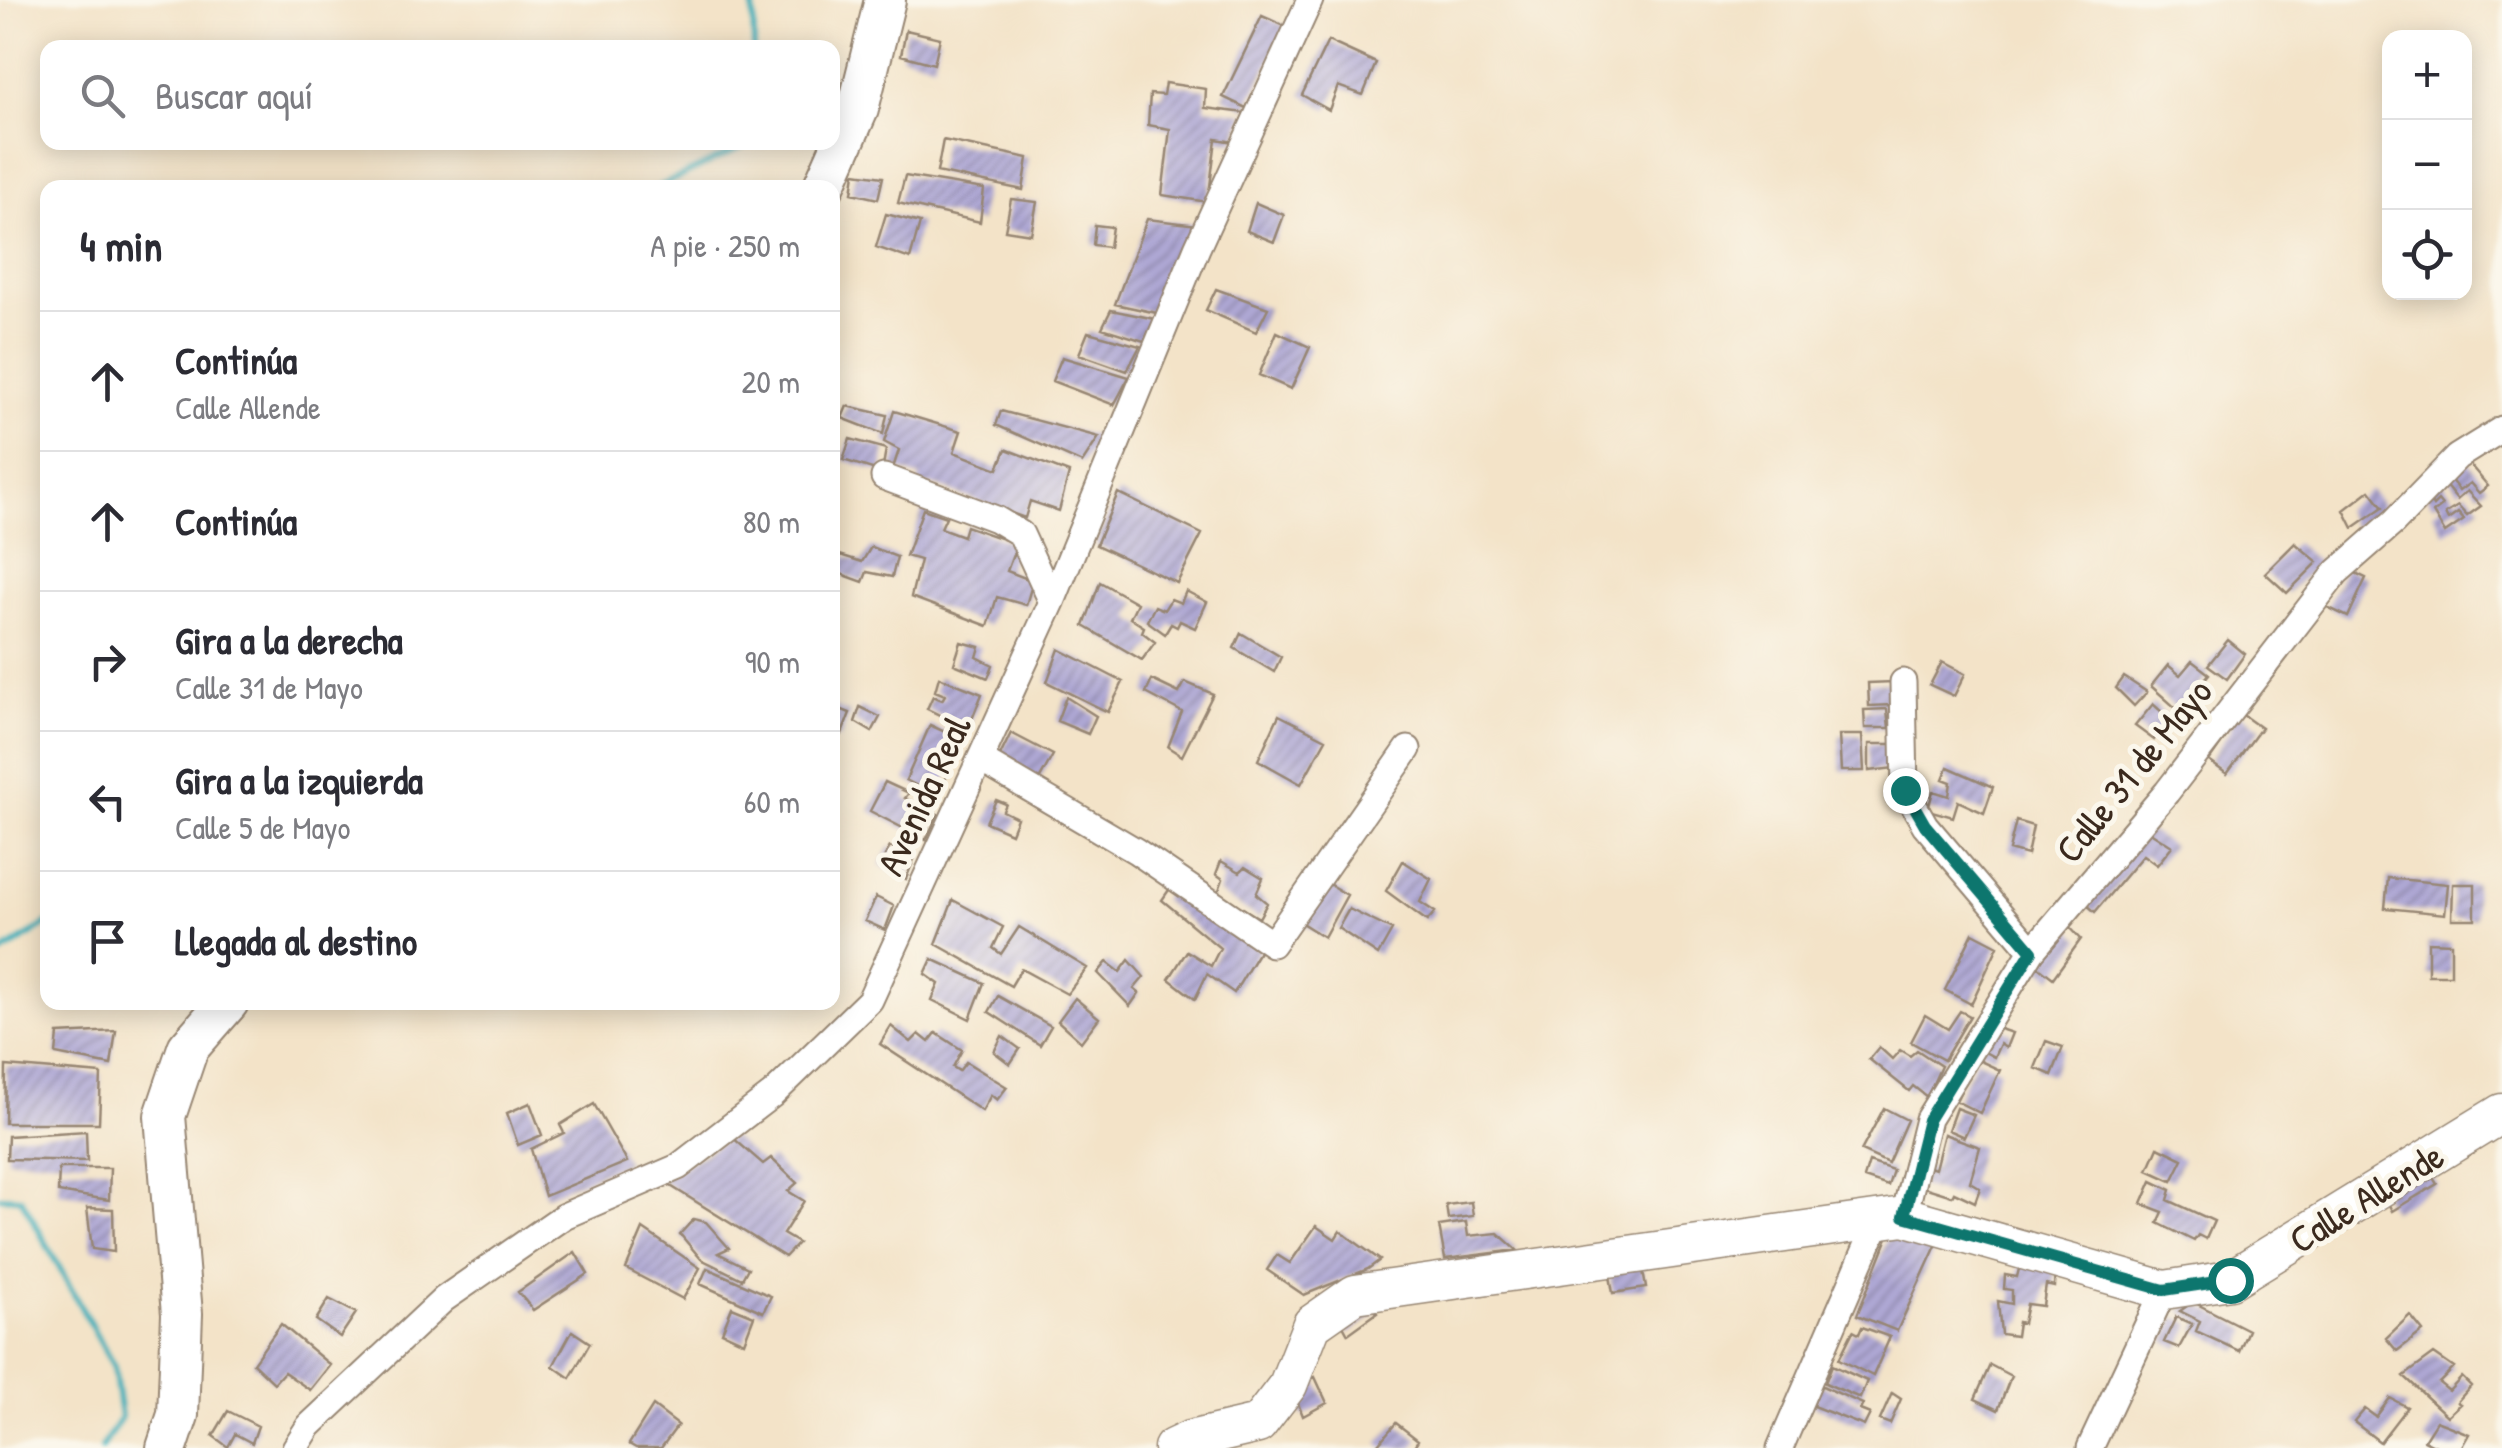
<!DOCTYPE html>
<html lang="es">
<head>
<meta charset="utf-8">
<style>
	:root { --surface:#fff; --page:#f7f7f7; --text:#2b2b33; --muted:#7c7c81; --line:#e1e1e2 }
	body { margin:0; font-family:"Patrick Hand",sans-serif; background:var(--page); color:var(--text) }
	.controls { position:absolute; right:30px; top:30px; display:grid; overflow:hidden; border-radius:20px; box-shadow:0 5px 25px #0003 }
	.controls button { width:90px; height:90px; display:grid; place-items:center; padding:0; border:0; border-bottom:2px solid var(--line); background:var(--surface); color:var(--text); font:50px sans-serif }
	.stop { position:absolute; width:30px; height:30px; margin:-22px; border:8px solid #0f766e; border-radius:50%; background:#fff }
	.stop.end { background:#0f766e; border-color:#fff; box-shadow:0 2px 10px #0008 }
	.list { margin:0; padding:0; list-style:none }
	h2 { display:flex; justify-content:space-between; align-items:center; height:130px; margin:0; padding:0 40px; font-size:42px }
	h2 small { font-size:32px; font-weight:400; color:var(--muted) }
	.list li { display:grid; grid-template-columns:65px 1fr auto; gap:30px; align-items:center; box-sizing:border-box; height:140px; padding:0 40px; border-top:2px solid var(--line) }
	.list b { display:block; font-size:38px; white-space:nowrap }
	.list p { margin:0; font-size:32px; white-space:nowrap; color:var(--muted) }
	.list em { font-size:32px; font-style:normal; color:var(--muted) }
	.icon { flex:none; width:55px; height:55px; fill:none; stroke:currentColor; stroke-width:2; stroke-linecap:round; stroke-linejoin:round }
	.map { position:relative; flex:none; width:2502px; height:1448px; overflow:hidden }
	.search { position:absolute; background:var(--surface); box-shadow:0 5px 25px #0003; left:40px; top:40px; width:800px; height:110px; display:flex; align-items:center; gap:25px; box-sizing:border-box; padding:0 35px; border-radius:20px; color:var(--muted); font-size:38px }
	.panel { position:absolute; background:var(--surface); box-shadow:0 5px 25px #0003; left:40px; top:180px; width:800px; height:830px; border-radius:20px }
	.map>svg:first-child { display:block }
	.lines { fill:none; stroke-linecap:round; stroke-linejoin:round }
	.stream { stroke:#40b0bb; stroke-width:6 }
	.building { fill:url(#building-hatch) }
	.street-casing { stroke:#978673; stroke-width:29 }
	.secondary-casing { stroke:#978673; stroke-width:41 }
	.primary-casing { stroke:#978673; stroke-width:44 }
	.street { stroke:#fff; stroke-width:25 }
	.secondary { stroke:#fff; stroke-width:38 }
	.primary { stroke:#fff; stroke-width:40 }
	.route { stroke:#0f766e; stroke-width:12 }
	.labels { text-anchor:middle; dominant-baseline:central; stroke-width:10; stroke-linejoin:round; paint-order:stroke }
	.street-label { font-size:38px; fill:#3b2a1e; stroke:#fbf7ec }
</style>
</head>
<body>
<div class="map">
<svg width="2502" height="1448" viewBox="0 0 2502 1448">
	<defs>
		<pattern id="building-hatch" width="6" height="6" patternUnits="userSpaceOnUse" patternTransform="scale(2.5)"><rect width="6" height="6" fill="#aea7d4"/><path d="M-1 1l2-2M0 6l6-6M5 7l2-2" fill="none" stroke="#8f88ab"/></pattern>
	</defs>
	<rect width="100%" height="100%" fill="#fbf7ec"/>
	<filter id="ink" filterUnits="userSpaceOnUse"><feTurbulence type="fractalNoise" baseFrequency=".01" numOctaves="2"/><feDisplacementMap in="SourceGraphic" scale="20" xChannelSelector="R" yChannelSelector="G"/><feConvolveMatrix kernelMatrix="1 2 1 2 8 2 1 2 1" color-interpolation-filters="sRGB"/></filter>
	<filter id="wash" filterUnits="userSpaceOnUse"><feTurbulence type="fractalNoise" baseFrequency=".0048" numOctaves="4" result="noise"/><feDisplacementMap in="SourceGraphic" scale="40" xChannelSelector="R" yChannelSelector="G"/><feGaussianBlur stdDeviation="2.25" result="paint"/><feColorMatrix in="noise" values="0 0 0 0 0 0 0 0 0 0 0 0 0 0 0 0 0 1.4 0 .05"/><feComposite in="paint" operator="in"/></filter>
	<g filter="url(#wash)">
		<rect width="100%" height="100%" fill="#f3e3c8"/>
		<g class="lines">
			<path class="stream" d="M753,0L754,48
				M657,188L752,142
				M0,954L48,923
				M0,1197L21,1198L114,1367L121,1417L102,1448"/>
		</g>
		<g id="blocks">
			<path class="building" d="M1262,16L1287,27L1246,108L1223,97Z
				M906,30L940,38L934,64L901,55Z
				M1328,41L1376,63L1363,95L1338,86L1329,110L1302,95Z
				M1165,83L1206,89L1205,108L1245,113L1234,142L1216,139L1208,202L1162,195L1170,129L1148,125L1150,94L1163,95Z
				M943,140L1028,158L1023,190L937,172Z
				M855,173L883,177L878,199L852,193Z
				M905,176L984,189L980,222L898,203Z
				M1011,199L1037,202L1031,234L1005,230Z
				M1256,203L1284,215L1274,242L1247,231Z
				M886,214L920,223L910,259L876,247Z
				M1147,219L1198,225L1157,313L1115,304Z
				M1095,225L1112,227L1109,247L1093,245Z
				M1216,289L1268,308L1256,332L1206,310Z
				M1111,310L1155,319L1144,341L1102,328Z
				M1088,332L1140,346L1127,371L1079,354Z
				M1277,332L1310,347L1291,389L1259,375Z
				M1062,357L1129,377L1114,405L1052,381Z
				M847,406L887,415L883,434L842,418Z
				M894,411L961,431L954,452L998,469L1006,449L1069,473L1059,511L1030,501L1025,518L933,485L918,486L920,477L893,468L899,450L884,442Z
				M1001,411L1099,437L1082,463L996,425Z
				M850,439L886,449L882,472L843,460Z
				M2466,460L2488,486L2479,493L2470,483L2459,491L2446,473Z
				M2441,480L2457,500L2467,491L2481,506L2467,516L2458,506L2445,514L2448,520L2458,513L2464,520L2445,533L2433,513L2442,506L2438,501L2433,506L2425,494Z
				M2370,490L2383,507L2353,528L2344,510Z
				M1118,493L1202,534L1177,583L1096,545Z
				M923,509L946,517L941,528L963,536L966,526L1017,544L1007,571L1033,581L1026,605L997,597L988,626L911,597L920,560L906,556Z
				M2295,543L2318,562L2287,593L2265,573Z
				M871,547L897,557L892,577L867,572L863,582L833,571L840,555L862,562Z
				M2345,568L2366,578L2348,617L2327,607Z
				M1100,582L1137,603L1130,618L1144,627L1142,632L1155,642L1142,660L1084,626Z
				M1186,591L1207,602L1195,628L1180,621L1177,627L1171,624L1165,634L1147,621L1155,606L1164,610L1171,599L1181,603Z
				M1241,633L1281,657L1274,672L1234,648Z
				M2228,640L2245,654L2227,679L2208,665Z
				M961,642L980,647L977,657L993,665L988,678L954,664Z
				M1059,649L1123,682L1108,712L1047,682Z
				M2192,661L2209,674L2179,711L2151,686L2168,665L2180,675Z
				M1942,662L1965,674L1954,696L1930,685Z
				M939,677L982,694L965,737L948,729L952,721L927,709L933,696L942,700L945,695L935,691Z
				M2124,677L2147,692L2134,706L2116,688Z
				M1152,680L1179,693L1185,682L1213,694L1182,756L1168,747L1182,712L1146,693Z
				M1893,682V705L1869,706L1868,683Z
				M1066,697L1096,716L1088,734L1057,721Z
				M2153,704L2173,722L2166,734L2160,730L2154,740L2135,726Z
				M832,706L850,713L840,739L832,736Z
				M860,707L880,717L872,732L855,722Z
				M2233,708L2261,728L2227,774L2209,761L2230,731Z
				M1887,709L1889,728H1865L1864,710Z
				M1279,715L1326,739L1301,784L1258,760Z
				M930,725L964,741L937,796L906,780Z
				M1011,733L1053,755L1039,780L999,758Z
				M1839,735H1862L1864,771H1841Z
				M1869,744H1893L1895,768L1869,771Z
				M1948,767L1993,787L1984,813L1958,801L1953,817L1928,810L1933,791L1949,796L1951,782L1943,779Z
				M885,782L909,793L905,798L938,814L926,840L870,811Z
				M996,800L1006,804L1003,811L1017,818L1011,833L986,822Z
				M2016,821L2033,826L2027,855L2009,850Z
				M2144,828L2172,846L2157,865L2143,855L2095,912L2085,903Z
				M890,847L914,859L906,879L880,865Z
				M1221,861L1240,872L1245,867L1263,878L1256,894L1267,903L1259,918L1218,893L1223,879L1216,874Z
				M1403,861L1431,879L1420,902L1435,912L1427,921L1386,891Z
				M2388,878L2448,884L2445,914L2385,908Z
				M1322,880L1347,895L1324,937L1297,920Z
				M1173,884L1260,950L1234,993L1207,974L1195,999L1169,979L1187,951L1211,966L1220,948L1162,900Z
				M2453,884H2475V919H2452Z
				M876,897L894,906L885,930L865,921Z
				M953,900L1003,927L993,948L1001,954L1019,927L1087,968L1067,994L1021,969L1011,986L936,944Z
				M1349,909L1392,930L1378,955L1338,928Z
				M2065,922L2081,939L2053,978L2035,964Z
				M1973,933L1998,946L1971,1004L1945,990Z
				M2428,942L2451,943V975H2428Z
				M932,959L984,983L970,1019L932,1000L939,984L925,974Z
				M1129,960L1144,977L1134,989L1139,993L1130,1006L1098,973L1107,962L1120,972Z
				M998,996L1051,1026L1040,1045L989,1012Z
				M1075,998L1099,1018L1081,1042L1058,1021Z
				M1960,1011L1970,1016L1944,1060L1911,1042L1925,1015L1948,1029Z
				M891,1026L911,1042L919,1034L929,1042L936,1033L962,1050L953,1067L959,1071L966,1062L1007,1087L997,1100L991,1095L982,1111L880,1044Z
				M1991,1026L2012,1033L2006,1048L2000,1044L1994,1057L1981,1050Z
				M116,1031L111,1065L56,1054L58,1034Z
				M1002,1036L1020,1049L1010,1064L994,1052Z
				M2046,1041L2063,1047L2052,1075L2035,1068Z
				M1879,1047L1892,1059L1900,1050L1910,1056L1917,1050L1941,1066L1927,1097L1913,1086L1909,1091L1869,1059Z
				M1976,1059L2000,1070L1980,1113L1956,1101Z
				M6,1066L101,1074L99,1123H5Z
				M530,1103L542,1135L518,1145L507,1113Z
				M594,1104L627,1162L545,1196L531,1149L564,1133L560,1125Z
				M1884,1108L1907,1120L1888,1163L1861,1151Z
				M1956,1108L1974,1115L1964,1137L1948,1130Z
				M86,1131L87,1161L7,1159L8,1136Z
				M1944,1134L1980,1147L1970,1182L1980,1188L1975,1202L1954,1192L1952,1196L1920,1186L1926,1166L1935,1169Z
				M732,1137L763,1164L771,1158L797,1183L788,1191L804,1201L783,1234L798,1243L785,1257L661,1180Z
				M2158,1147L2183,1159L2172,1181L2148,1170Z
				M1869,1162L1893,1170L1888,1186L1864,1178Z
				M2424,1163L2437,1184L2392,1211L2382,1191Z
				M59,1168H110L109,1200L58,1192Z
				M2152,1181L2171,1190L2168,1200L2214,1221L2206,1239L2198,1235L2194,1241L2158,1223L2163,1212L2142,1204Z
				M1471,1202L1473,1216L1448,1219L1446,1205Z
				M87,1208L113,1209L114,1252L92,1249Z
				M694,1219L706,1222L729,1248L718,1253L748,1268L742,1279L701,1259L680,1234Z
				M1466,1222L1468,1236L1498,1233L1517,1250L1445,1259L1439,1226Z
				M1893,1225L1940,1237L1897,1331L1857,1315Z
				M1316,1226L1335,1239L1340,1231L1380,1260L1368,1269L1304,1295L1267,1270L1277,1255L1290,1263Z
				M643,1229L700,1268L683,1299L626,1269Z
				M575,1252L588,1274L533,1310L518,1292Z
				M2021,1261L2055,1269L2054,1287L2046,1285L2043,1306L2027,1304L2023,1323L2018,1322L2016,1336L2001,1334L1998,1301L2012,1304V1290L2004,1289L2005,1275L2017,1277Z
				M1642,1265L1646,1288L1613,1293L1609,1270Z
				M707,1268L771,1296L763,1312L700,1284Z
				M329,1299L356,1313L340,1337L316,1320Z
				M1367,1299L1377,1313L1348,1334L1338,1316Z
				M2193,1302L2248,1330L2239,1351L2196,1331L2200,1321L2180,1311Z
				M732,1307L754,1316L744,1342L722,1332Z
				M2410,1315L2423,1331L2397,1351L2386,1338Z
				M2176,1317L2192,1324L2179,1348L2164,1342Z
				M281,1324L330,1365L310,1390L284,1372L274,1383L253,1363Z
				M1862,1327L1890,1337L1873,1376L1839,1359L1853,1331L1859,1334Z
				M572,1331L590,1343L570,1378L553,1366Z
				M2434,1354L2454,1368L2439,1383L2449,1391L2462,1377L2471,1386L2457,1402L2460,1404L2447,1416L2404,1376Z
				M1832,1365L1867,1381L1860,1398L1825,1383Z
				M1990,1365L2011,1376L1998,1410L1975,1399Z
				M1315,1377L1327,1403L1303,1416L1292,1388Z
				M1820,1385L1863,1404L1860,1410L1870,1414L1864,1426L1813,1406Z
				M1892,1393L1901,1399L1890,1424L1880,1420Z
				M2390,1398L2407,1407L2380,1442L2354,1422L2365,1409L2376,1417Z
				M653,1406L678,1425L661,1448H636L629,1444Z
				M228,1411L258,1426L252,1443L235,1434L228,1447L213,1436Z
				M2436,1421L2469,1434L2461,1448H2440L2424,1440Z
				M1396,1423L1418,1440L1413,1448H1384L1378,1444Z"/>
		</g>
	</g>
	<g filter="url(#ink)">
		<use href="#blocks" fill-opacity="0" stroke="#978673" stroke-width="2.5"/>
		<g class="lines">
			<g class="street-casing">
				<path id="street" d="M884,477L996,519L1021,534L1052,602
					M1903,682L1905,790L1925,825L2032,951
					M981,760L1136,851L1272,944L1408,749
					M1904,1216L1928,1119L2032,951L2167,792L2337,572L2394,522L2457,457L2502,429
					M295,1448L309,1426L444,1299L564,1216L678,1167L773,1094L870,1000L1052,602L1197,248L1310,0
					M1780,1448L1878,1221
					M2090,1448L2164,1290"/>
			</g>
			<g class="secondary-casing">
				<path id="secondary" d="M1173,1448L1190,1440L1258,1424L1288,1385L1312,1324L1355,1294L1904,1216L2164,1290L2230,1280L2502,1113"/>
			</g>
			<g class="primary-casing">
				<path id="primary" d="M823,188L858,109L885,0
					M167,1448L178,1415L182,1314L165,1116L188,1048L228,1002"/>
			</g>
			<use href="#street" class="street"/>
			<use href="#secondary" class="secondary"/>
			<use href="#primary" class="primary"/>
		</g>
	</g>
	<g class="lines" filter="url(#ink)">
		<path class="route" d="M1905,790L1925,825L2032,951L1928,1120L1904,1216L2164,1290L2230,1280"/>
	</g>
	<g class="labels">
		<g class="street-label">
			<text transform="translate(2133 770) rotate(-51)">Calle 31 de Mayo</text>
			<text transform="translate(923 795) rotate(-65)">Avenida Real</text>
			<text transform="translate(2366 1197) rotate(-32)">Calle Allende</text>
		</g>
	</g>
</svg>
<div class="controls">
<button>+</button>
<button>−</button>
<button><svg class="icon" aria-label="locate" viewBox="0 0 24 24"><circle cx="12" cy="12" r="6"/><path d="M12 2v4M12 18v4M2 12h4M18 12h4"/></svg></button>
</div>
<div class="stop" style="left:2230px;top:1280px"></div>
<div class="stop end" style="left:1905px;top:790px"></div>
<div class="search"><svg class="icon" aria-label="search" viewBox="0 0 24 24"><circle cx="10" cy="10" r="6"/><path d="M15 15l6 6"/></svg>Buscar aquí</div>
<section class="panel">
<h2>4 min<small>A pie · 250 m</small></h2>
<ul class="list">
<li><svg class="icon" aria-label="ahead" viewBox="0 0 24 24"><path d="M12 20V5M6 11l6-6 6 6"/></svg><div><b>Continúa</b><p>Calle Allende</p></div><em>20 m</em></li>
<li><svg class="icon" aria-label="ahead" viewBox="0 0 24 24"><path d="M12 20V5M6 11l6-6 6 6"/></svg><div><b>Continúa</b></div><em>80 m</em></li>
<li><svg class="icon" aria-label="right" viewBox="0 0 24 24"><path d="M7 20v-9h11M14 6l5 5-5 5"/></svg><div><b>Gira a la derecha</b><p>Calle 31 de Mayo</p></div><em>90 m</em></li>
<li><svg class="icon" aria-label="left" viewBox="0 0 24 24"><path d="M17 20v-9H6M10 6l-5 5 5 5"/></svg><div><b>Gira a la izquierda</b><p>Calle 5 de Mayo</p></div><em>60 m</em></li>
<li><svg class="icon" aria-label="arrive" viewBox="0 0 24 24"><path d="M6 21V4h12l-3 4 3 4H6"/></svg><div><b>Llegada al destino</b></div></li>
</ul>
</section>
</div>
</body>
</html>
